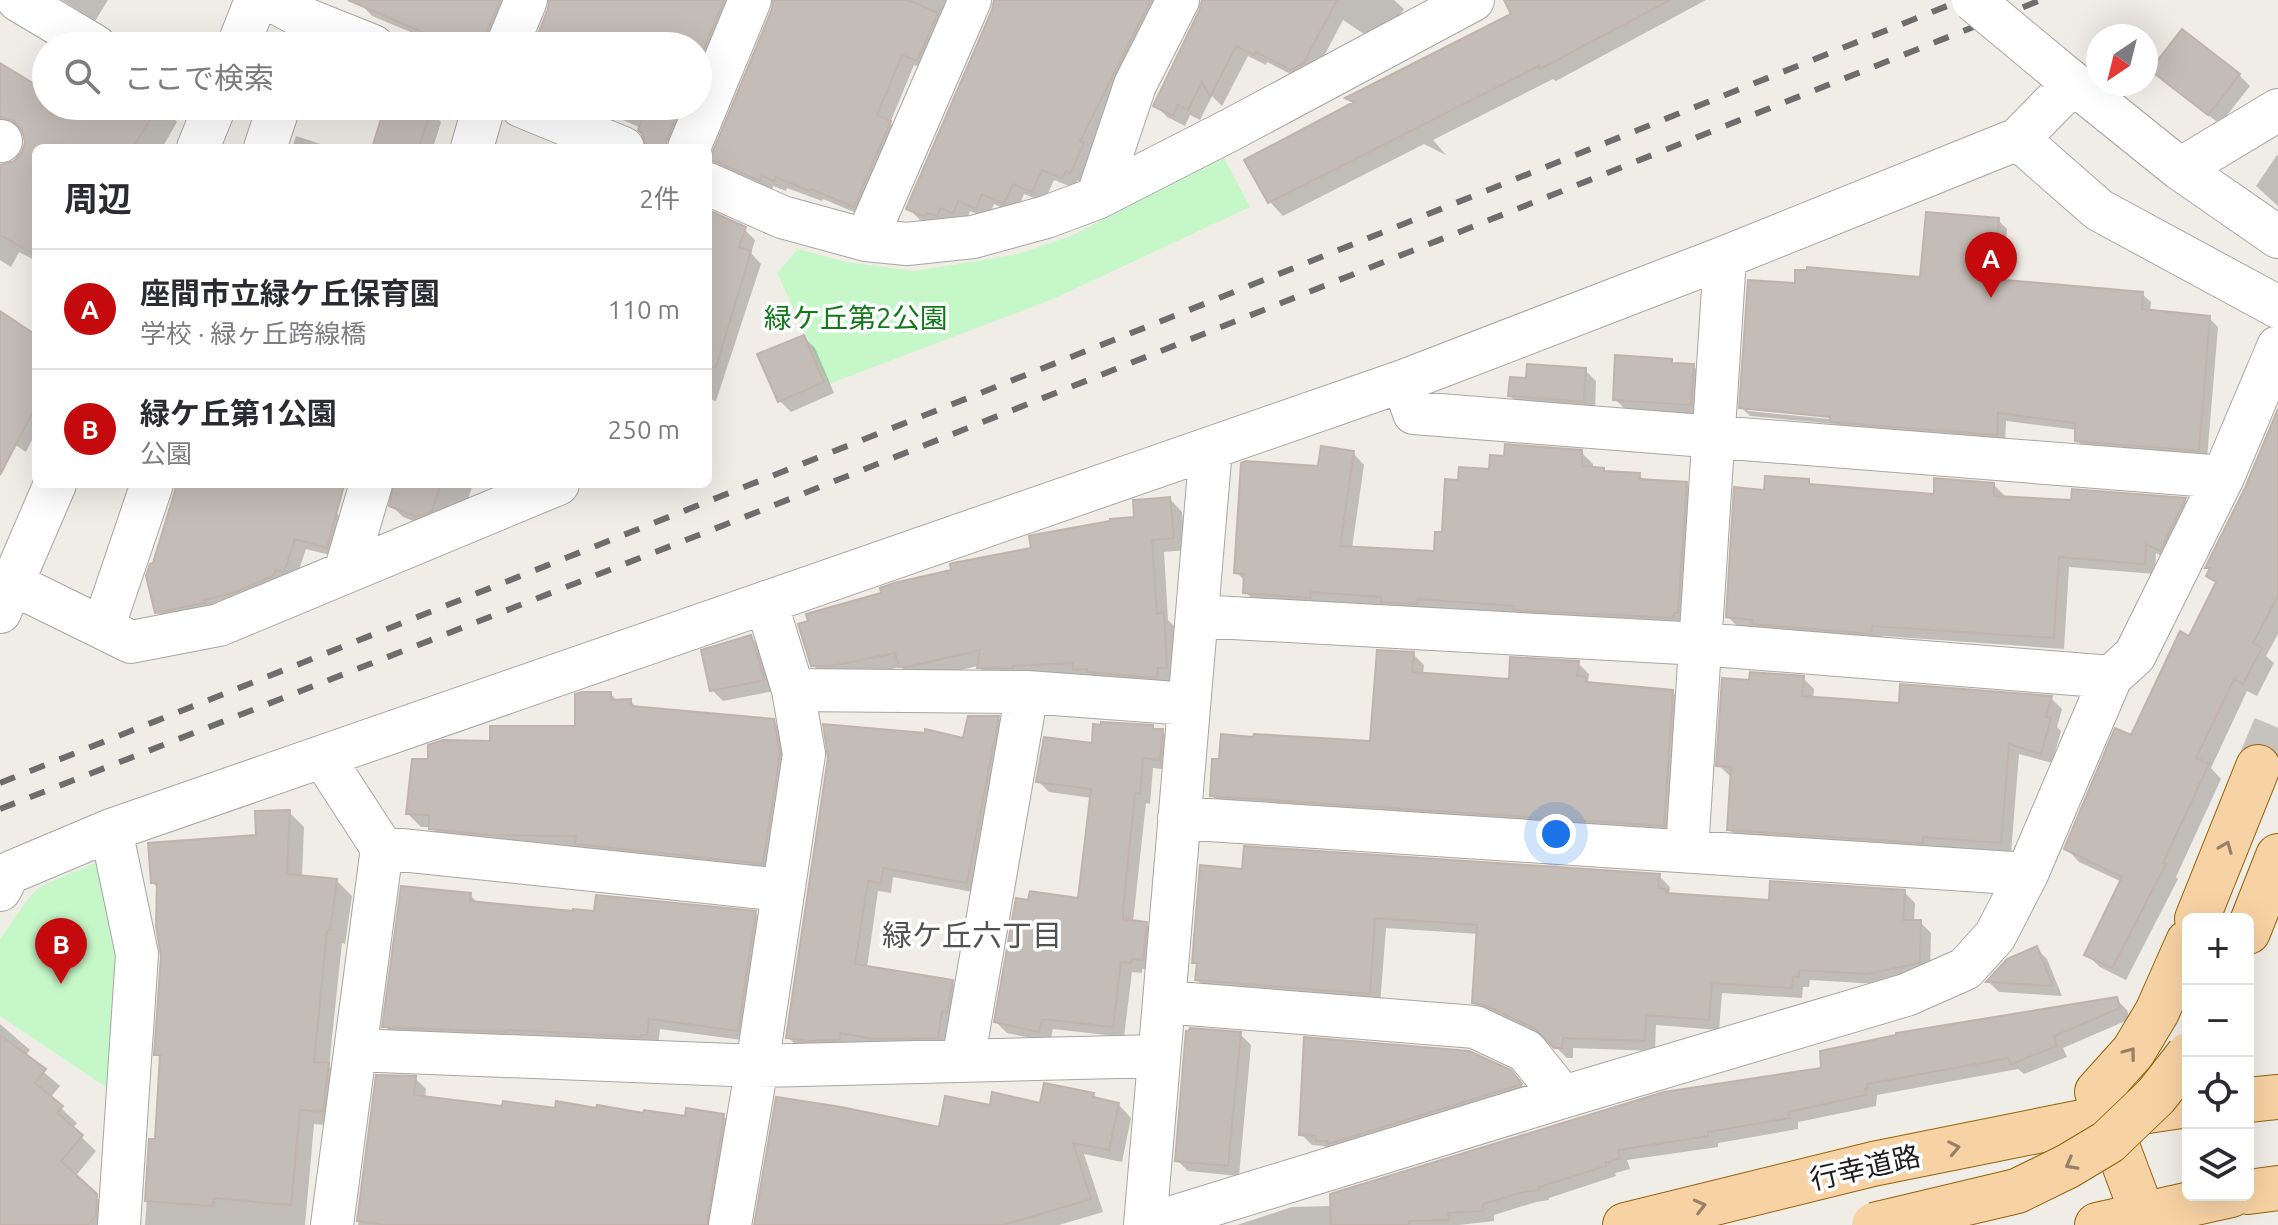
<!DOCTYPE html>
<html lang="ja">
<head>
<meta charset="utf-8">
<style>
	:root { --surface:#fff; --page:#f7f7f7; --text:#2b2b33; --muted:#7c7c81; --line:#e1e1e2; --accent:#c40a0d }
	body { margin:0; font-family:Ubuntu,"Noto Sans JP",sans-serif; background:var(--page); color:var(--text) }
	.controls { position:absolute; right:24px; bottom:24px; display:grid; overflow:hidden; border-radius:12px; box-shadow:0 8px 32px #0002 }
	.controls button { width:72px; height:72px; display:grid; place-items:center; padding:0; border:0; border-bottom:2px solid var(--line); background:var(--surface); color:var(--text); font:40px sans-serif }
	.compass { position:absolute; left:2086px; top:24px; width:72px; height:72px; border-radius:50%; background:var(--surface); box-shadow:0 8px 32px #0002; rotate:215deg }
	.you { position:absolute; left:1556px; top:834px; width:28px; height:28px; margin:-20px; border:6px solid #fff; border-radius:50%; background:#1a73e8; box-shadow:0 0 0 12px #1a73e833 }
	.badge { display:grid; place-items:center; width:52px; height:52px; border-radius:50%; background:var(--accent); color:#fff; font-size:26px; font-weight:700 }
	.pin { position:absolute; translate:-50% -66px; filter:drop-shadow(0 2px 4px #0008) }
	.pin::after { content:''; position:absolute; top:42px; width:28px; height:24px; background:inherit; clip-path:polygon(0 0,100% 0,50% 100%) }
	.list { margin:0; padding:0; list-style:none }
	h2 { display:flex; justify-content:space-between; align-items:center; height:104px; margin:0; padding:0 32px; font-size:34px }
	h2 small { font-size:26px; font-weight:400; color:var(--muted) }
	.list li { display:grid; grid-template-columns:52px 1fr auto; gap:24px; align-items:center; box-sizing:border-box; height:120px; padding:0 32px; border-top:2px solid var(--line) }
	.list b { display:block; font-size:30px; white-space:nowrap }
	.list p { margin:0; font-size:26px; white-space:nowrap; color:var(--muted) }
	.list em { font-size:26px; font-style:normal; color:var(--muted) }
	.icon { flex:none; width:44px; height:44px; fill:none; stroke:currentColor; stroke-width:2; stroke-linecap:round; stroke-linejoin:round }
	.map { position:relative; flex:none; width:2278px; height:1225px; overflow:hidden }
	.search { position:absolute; background:var(--surface); box-shadow:0 8px 32px #0002; left:32px; top:32px; width:680px; height:88px; display:flex; align-items:center; gap:20px; box-sizing:border-box; padding:0 28px; border-radius:44px; color:var(--muted); font-size:30px }
	.panel { position:absolute; background:var(--surface); box-shadow:0 8px 32px #0002; left:32px; top:144px; width:680px; height:344px; border-radius:12px }
	.map>svg:first-child { display:block }
	.park { fill:#c6f7c9 }
	.shadow { fill:#0003; fill-rule:evenodd }
	.building { fill:#c4bcb6; stroke:#c1b3a9; stroke-width:2 }
	.lines { fill:none; stroke-linecap:round; stroke-linejoin:round }
	.major-tunnel { stroke:#c6c3be; stroke-width:44; stroke-dasharray:44 22; stroke-linecap:butt }
	.minor-casing { stroke:#a6a6a6; stroke-width:44 }
	.major-casing { stroke:#936308; stroke-width:46 }
	.minor { stroke:#fff; stroke-width:42 }
	.major { stroke:#f7d2a4; stroke-width:44 }
	.rail { stroke:#6d6d6d; stroke-width:6; stroke-dasharray:16 16; stroke-linecap:butt }
	.minor-bridge-casing { stroke:#a6a6a6; stroke-width:44; stroke-linecap:butt }
	.major-bridge-casing { stroke:#936308; stroke-width:46; stroke-linecap:butt }
	.minor-bridge { stroke:#fff; stroke-width:42 }
	.major-bridge { stroke:#f7d2a4; stroke-width:44 }
	.oneway { stroke:#968168 }
	.labels { text-anchor:middle; dominant-baseline:central; stroke-width:7; stroke-linejoin:round; paint-order:stroke }
	.park-label { font-size:28px; fill:#117919; stroke:#fff }
	.street-label { font-size:28px; fill:#1f1f1f; stroke:#fff }
	.neighbourhood-label { font-size:30px; fill:#525252; stroke:#fff }
</style>
</head>
<body>
<div class="map">
<svg width="2278" height="1225" viewBox="0 0 2278 1225">
	<rect width="100%" height="100%" fill="#f0ece6"/>
	<path class="park" d="M1224,158L1250,207L1053,299L829,384L777,273L798,249L846,262L914,271L1015,255L1071,236Z
		M102,860L124,952L113,1092L0,1016V939L28,899L41,886Z"/>
	<path class="shadow" d="M62,0H108L95,21Z
		M362,0H517L497,46H444L372,16L361,4Z
		M551,0H741L698,102V46H535Z
		M775,0H961L929,71L914,65L890,123L902,134L866,217L823,199L822,201L787,188L786,191L773,186L772,191L722,171L711,160L774,9Z
		M996,0H1168L1082,184L1078,181L1074,188L1054,180L1044,202L1024,194L1016,214L994,204L988,219L970,211L965,224L937,227L920,220L908,208L994,10Z
		M1203,0H1394L1404,9L1386,36L1376,42L1343,20L1314,75L1304,81L1267,62L1266,65L1248,56L1222,106L1212,96L1200,120L1190,115L1185,126L1167,117L1156,105L1201,11Z
		M1534,0H1706L1556,81L1553,79L1433,140L1446,155L1424,144L1283,216L1270,202L1354,104L1349,99L1514,15Z
		M46,60V106H162L177,122L162,148H36V261L19,252L11,267L0,260V167L13,164L24,153L26,136L19,134L0,145V65L31,84Z
		M2152,70L2239,75L2250,86L2220,124L2163,81Z
		M387,106H414L430,111L441,122L433,148H382Z
		M591,106H696L680,145Z
		M296,136L333,148H292Z
		M2277,155L2278,156V206L2256,186Z
		M708,212L744,229L755,240L751,253L761,264L716,401L709,399L708,402Z
		M1998,220L2007,229L2002,282L2142,294L2151,302L2150,312L2209,318L2218,327L2207,459L2086,449L2077,440V430L2006,421L2005,443L1841,430L1835,424L1750,416L1741,407L1796,285L1922,279ZM1748,407L1840,416V420L1748,411Z
		M0,314L36,337V432L26,452L0,435Z
		M804,337L815,348L834,393L791,412L780,401Z
		M1671,361L1675,365L1693,366L1704,377L1702,415L1626,410L1615,399Z
		M1585,370L1596,381L1595,412L1522,407L1510,396L1528,380Z
		M2278,419V634L2266,656L2274,663L2257,696L2247,691L2211,768L2221,779L2176,877L2178,879L2126,980L2100,967L2086,954L2122,882L2079,862L2066,848L2189,638L2217,584L2209,576L2211,571L2207,568Z
		M1581,452L1593,464V469H1603L1607,473L1639,475L1645,481L1686,484L1697,496L1689,624L1257,603L1245,592L1246,582L1236,572L1320,469L1353,453L1364,465L1352,548L1436,553L1444,534L1460,482L1491,471Z
		M1808,481L1814,486L1936,497L1994,485L2005,496L2004,499L2073,502L2185,500L2196,511L2171,561L2156,553L2155,574L2069,567L2064,649L1883,636L1881,644L1739,628L1728,617L1766,492Z
		M179,484H340L336,513L347,523L338,557L306,549L295,582L168,623L157,612L155,565Z
		M396,484H473L464,512L429,527L403,517L392,506Z
		M1170,499L1182,512L1186,550L1164,552L1168,620L1176,628L1169,689L991,679L978,666L920,679H913L901,667L845,678H825L813,665L1033,550L1136,519Z
		M750,637L762,648L774,691L723,701L712,690Z
		M1413,654L1424,665L1423,674L1510,682L1578,663L1589,674L1588,681L1591,685L1672,692L1683,703L1675,836L1223,806L1212,795L1372,743Z
		M1803,678L1814,689L1813,699L1901,705L2051,698L2062,709L2057,727L2061,731L2052,763L2019,754L2011,853L1740,840L1729,829L1733,776H1730L1718,765L1751,682Z
		M611,694L618,702L630,701L638,709L773,721L786,734L776,876L444,841L430,827H421L408,814L430,761L492,743L577,728Z
		M998,718L1009,729L978,893L893,877L891,893L878,891L867,968L952,982L963,993L948,1048L888,1049L851,1043L850,1050L799,1048L788,1037L830,758L965,740Z
		M1152,727L1156,731H1162L1173,742L1171,770L1153,768L1150,804L1146,803L1133,922L1146,924L1157,935L1154,970L1142,969V973L1132,972L1124,1037L1053,1029L1050,1042L1007,1033L996,1022L1079,901L1092,798L1049,792L1038,781L1093,745Z
		M289,812L304,827L302,877L337,881L352,896L345,944L342,943L329,1066L343,1080L337,1126L314,1124L305,1225H145L151,1141H157L162,1059L156,1054L163,955L158,888L152,882L258,836Z
		M1244,871L1659,876L1670,887L1669,895L1770,902L1904,892L1915,903L1914,922H1920L1931,933L1930,973L1879,984L1810,980L1809,987H1803L1802,998L1722,993L1719,1030L1656,1025L1655,1051L1573,1048V1058H1567L1549,1040L1498,1016L1485,1013L1474,1002L1479,934L1386,928L1380,1005L1208,991L1197,980L1198,966L1194,962Z
		M470,895L479,904L574,913H755L766,924L749,1041L660,1029L658,1045L396,1037L385,1026Z
		M2036,948L2047,959L2062,996L1999,992L1989,982Z
		M2116,999L2127,1010L2130,1019L2063,1048L2067,1057L2024,1074L2018,1069L1877,1095L1876,1106L1798,1122V1129L1718,1143V1147L1627,1160L1630,1169L1615,1173L1616,1176L1549,1198V1200L1536,1202L1494,1215V1221L1459,1225H1237L1292,1207L1333,1206L1823,1070Z
		M0,1024L30,1050L25,1056L60,1086L50,1098L77,1123L72,1128L96,1151L75,1177L111,1211L110,1225H0Z
		M1240,1034L1251,1045L1239,1176L1188,1171L1177,1160Z
		M378,1077L415,1078L426,1089L425,1099L504,1108L687,1119L723,1116L735,1127L718,1225H358Z
		M1521,1084L1531,1096L1329,1151L1324,1146L1312,1145L1301,1134Z
		M1093,1094L1099,1100L1118,1104L1131,1118L1122,1162L1084,1154L1103,1212L1059,1225H756L940,1129L991,1108L1042,1105Z"/>
	<path class="building" d="M348,0H500L485,37L484,46H455Z
		M549,0H724L698,63V46H533L548,9Z
		M773,0H908L938,13L917,61L902,55L877,115L891,121L854,207L811,189L810,191L776,177L774,181L762,176L760,181L718,162L709,161L772,9Z
		M994,0H1151L1080,141L1084,143L1070,174L1066,171L1062,178L1042,170L1032,192L1013,184L1004,204L982,194L976,209L958,201L953,214L941,208L937,216L927,213L925,217L906,209L992,10Z
		M1202,0H1337L1303,64L1291,70L1256,52L1254,55L1236,46L1210,97L1202,82L1188,110L1178,105L1173,116L1153,106L1199,11Z
		M1504,0H1670L1540,69L1539,66L1268,203L1244,160L1354,102L1345,98L1511,14Z
		M2182,29L2240,74L2208,115L2150,70Z
		M0,63L46,91V106H158L133,148H36V255L0,235V165L14,161L22,152L25,142L22,130L14,121L0,117Z
		M385,106H432L419,148H372Z
		M617,106H680L667,139L666,148H646L642,134L638,130L643,117Z
		M708,210L746,227L739,247L751,251L716,367L708,366Z
		M1926,212L1999,218L1994,279L2143,292L2142,309L2210,316L2199,451L2075,441V423L1998,413L1997,435L1830,422V417L1739,408L1748,280L1795,283V270H1807V267L1920,277Z
		M0,311L36,335V406L0,475Z
		M804,335L824,382L778,402L757,354Z
		M1615,355L1672,359V363L1694,364L1691,405L1613,400Z
		M1527,364L1586,368L1584,402L1508,396L1510,377L1526,378Z
		M2278,409V596L2253,643L2262,648L2243,684L2234,679L2196,758L2209,764L2163,863L2166,864L2112,968L2084,955L2122,877L2064,849L2115,728L2131,735L2180,631L2189,636L2216,582L2206,576L2210,568H2205L2245,488Z
		M1505,444L1582,450V466L1604,468V471L1640,473L1639,479L1687,482L1678,613H1674L1673,618L1513,610L1514,606L1418,599L1417,604L1381,602V597L1311,592L1310,598L1243,593L1244,574L1234,573L1241,463L1246,461L1318,466L1321,446L1354,451L1340,546L1434,551L1435,532H1442L1445,479L1458,480L1459,467L1489,469L1490,455L1504,456Z
		M1765,476L1809,479V484L1934,494V478L1994,483V496L2071,500L2072,489L2186,498L2160,551L2146,544L2145,564L2059,557L2054,638L1872,626L1871,634L1752,624V620L1726,617L1734,487L1764,490Z
		M177,484H346L343,489L327,548L295,539L284,572L276,570L273,576L236,592L204,600L205,603L155,613L146,576L150,564L153,563Z
		M394,484H441L432,511L417,517L389,506Z
		M1170,497L1174,538L1152,540L1157,614L1164,613L1167,668H1158L1157,678L1087,672V669L1073,670V663L1013,666V668H977L980,650L907,667H899L895,653L831,666H811L798,624L808,621L806,614L881,593L880,588L894,583L951,570L950,564L953,563L1031,548L1029,536L1033,535L1110,521V519L1134,517L1133,500H1135Z
		M751,635L765,680L710,691L701,650Z
		M1377,650L1414,652L1412,672L1509,679L1510,657L1579,661L1577,676L1586,677V682L1673,690L1664,826L1210,796L1212,759H1219L1221,734L1253,737L1254,734L1370,741Z
		M1750,672L1804,676L1802,696L1899,703L1900,684L2052,696L2046,717L2051,718L2041,754L2009,744L2001,843L1923,837V843L1727,830L1731,767L1716,766L1722,678L1749,680Z
		M582,692H611V700L631,699V706L774,719L780,754L763,864L575,844L576,836L490,835L429,829V815L406,814L412,759H428V745L443,740L490,741V726H575V694Z
		M968,716H999L967,883L883,868L881,883L868,881L855,964L953,980L947,1012L942,1011L938,1038L875,1039L840,1033L839,1040L808,1041L786,1038L828,758L823,724L925,733V729L963,738Z
		M1101,722L1153,725V729H1163L1160,760L1143,758L1140,794L1135,793L1123,909V919L1147,922L1143,960L1132,959L1131,963L1121,962L1113,1027L1042,1019L1039,1032L994,1022L1016,898L1028,900L1030,891L1078,898L1091,789L1036,782L1044,737L1092,743L1093,724L1101,725Z
		M290,810L287,874L337,879L330,930H327L314,1062L329,1063L323,1112L300,1110L291,1205L214,1198L213,1206L145,1201L149,1139H155L160,1055H154L161,956L156,926L157,883H151L148,843L256,835L255,811Z
		M1244,846L1660,874L1658,888L1667,889L1666,893L1769,900L1770,881L1905,890L1903,920H1921L1920,963L1867,974L1799,970V977H1793L1792,988L1712,983L1709,1020L1646,1015L1645,1041L1563,1038L1562,1048H1554L1536,1029L1485,1005L1472,1003L1477,925L1375,918L1370,994L1195,980L1197,963H1192L1200,865L1242,869Z
		M401,886L471,893L470,901L573,911V909L594,911L596,895L756,911L738,1031L649,1019L647,1035H641V1037L506,1030V1032L382,1027Z
		M2037,946L2053,986L1986,982L2007,959Z
		M2117,997L2120,1008L2054,1036L2057,1046L2011,1064L2008,1058L1867,1084L1868,1088L1865,1089L1866,1095L1788,1112L1789,1118L1708,1132V1136L1618,1150L1620,1158L1606,1163V1166L1539,1187V1190L1524,1192L1483,1204L1484,1211L1448,1213L1449,1220L1409,1221V1225H1331L1330,1194L1664,1092L1821,1068L1820,1051L1896,1035V1033Z
		M1190,1028L1241,1032L1228,1166L1175,1161L1186,1031H1189Z
		M0,1035L46,1069L35,1083L63,1106L57,1113L83,1135L61,1161L97,1194L96,1216L87,1225H0Z
		M1304,1037L1469,1051L1511,1070L1522,1084L1328,1144V1141H1316V1136L1299,1135Z
		M376,1075L416,1076L414,1095L502,1106L503,1101L555,1108L556,1101L596,1108L597,1105L643,1113L644,1110L685,1116L686,1108L724,1114L707,1225H386L357,1221Z
		M1044,1083L1094,1093L1093,1097L1119,1103L1109,1150L1073,1143L1091,1199L1003,1225H754L776,1097L841,1107L939,1127L945,1096L990,1105L992,1092L1040,1103Z"/>
	<g class="lines">
		<path class="major-tunnel" d="M2258,767L2278,719"/>
		<g class="minor-casing">
			<path id="minor" d="M18,0L95,46
				M271,0L308,20L373,46
				M238,46L256,0
				M507,46L526,0
				M2057,70L2180,169L2278,237
				M521,106L623,148
				M2018,139L2099,210L2278,307
				M0,141H1
				M198,148L215,106
				M265,148L279,106
				M472,148L484,106
				M689,148L750,0
				M2180,169L2278,110
				M708,184L782,217L866,240L907,244L973,237L1046,217L1097,198L1234,128L1473,0
				M1097,198L1135,85L1178,0
				M866,240L970,0
				M1403,381L1414,413L2223,477
				M345,572L371,484
				M13,584L131,642L219,625L558,484
				M0,612L55,484
				M1197,616L1700,644L2111,677
				M103,628L152,484
				M793,690L1027,692L1189,704
				M323,757L382,848L332,1225
				M1179,818L2027,874
				M111,830L137,954L119,1225
				M382,848L782,890
				M1687,850L1725,257
				M0,890L9,873L111,830L1403,381L1725,257L2018,139L2072,84
				M1164,1002L1475,1027L1526,1051L1563,1097
				M355,1050L757,1066L1159,1056
				M963,1061L1027,692
				M730,1225L757,1066L804,754L793,690L766,602
				M1145,1225L1211,448
				M1147,1225L1563,1097L1906,995L1965,969L1995,936L2027,874L2111,677L2135,655L2223,477L2278,347"/>
		</g>
		<g class="major-casing">
			<path id="major" d="M2197,919L2258,767
				M2248,932L2278,856
				M2248,1100L2278,1097
				M2248,1192L2278,1188
				M2143,1215L2097,1092L2133,1052L2157,1012L2188,942
				M1625,1225L1873,1164L2107,1117L2188,1105
				M2097,1225L2231,1195"/>
		</g>
		<use href="#minor" class="minor"/>
		<use href="#major" class="major"/>
		<path class="rail" d="M0,783L1179,314L1962,0
			M0,809L742,518L2041,0"/>
		<g class="minor-bridge-casing">
			<path id="minor-bridge" d="M1973,0L2057,70"/>
		</g>
		<g class="major-bridge-casing">
			<path id="major-bridge" d="M1874,1225L2017,1191L2068,1166L2108,1142L2156,1096L2188,1055"/>
		</g>
		<use href="#minor-bridge" class="minor-bridge"/>
		<use href="#major-bridge" class="major-bridge"/>
	</g>
	<defs><path id="oneway-chevron" d="M-2-3.5L2.5 0L-2 3.5" fill="none" stroke-width="1.6" stroke-linecap="round" stroke-linejoin="round" transform="scale(2)"/></defs>
	<g class="oneway">
		<use href="#oneway-chevron" transform="translate(2226 847) rotate(-68)"/>
		<use href="#oneway-chevron" transform="translate(2130 1053) rotate(-53)"/>
		<use href="#oneway-chevron" transform="translate(1954 1148) rotate(-11)"/>
		<use href="#oneway-chevron" transform="translate(2071 1164) rotate(151)"/>
		<use href="#oneway-chevron" transform="translate(1700 1206) rotate(-14)"/>
	</g>
	<g class="labels">
		<g class="park-label">
			<text x="856" y="317">緑ケ丘第2公園</text>
		</g>
		<g class="street-label">
			<text transform="translate(1865 1167) rotate(-13)">行幸道路</text>
		</g>
		<g class="neighbourhood-label">
			<text x="972" y="935">緑ケ丘六丁目</text>
		</g>
	</g>
</svg>
<div class="controls">
<button>+</button>
<button>−</button>
<button><svg class="icon" aria-label="locate" viewBox="0 0 24 24"><circle cx="12" cy="12" r="6"/><path d="M12 2v4M12 18v4M2 12h4M18 12h4"/></svg></button>
<button><svg class="icon" aria-label="layers" viewBox="0 0 24 24"><path d="M12 4l9 5-9 5-9-5zM3 14l9 5 9-5"/></svg></button>
</div>
<svg class="compass" viewBox="-18 -18 36 36"><path d="M0-13l5 13h-10z" fill="#e53935"/><path d="M0 13l5-13h-10z" fill="#7c7c81"/></svg>
<div class="you"></div>
<div class="pin badge" style="left:1991px;top:298px">A</div>
<div class="pin badge" style="left:61px;top:984px">B</div>
<div class="search"><svg class="icon" aria-label="search" viewBox="0 0 24 24"><circle cx="10" cy="10" r="6"/><path d="M15 15l6 6"/></svg>ここで検索</div>
<section class="panel">
<h2>周辺<small>2件</small></h2>
<ul class="list">
<li><span class="badge">A</span><div><b>座間市立緑ケ丘保育園</b><p>学校 · 緑ヶ丘跨線橋</p></div><em>110 m</em></li>
<li><span class="badge">B</span><div><b>緑ケ丘第1公園</b><p>公園</p></div><em>250 m</em></li>
</ul>
</section>
</div>
</body>
</html>
